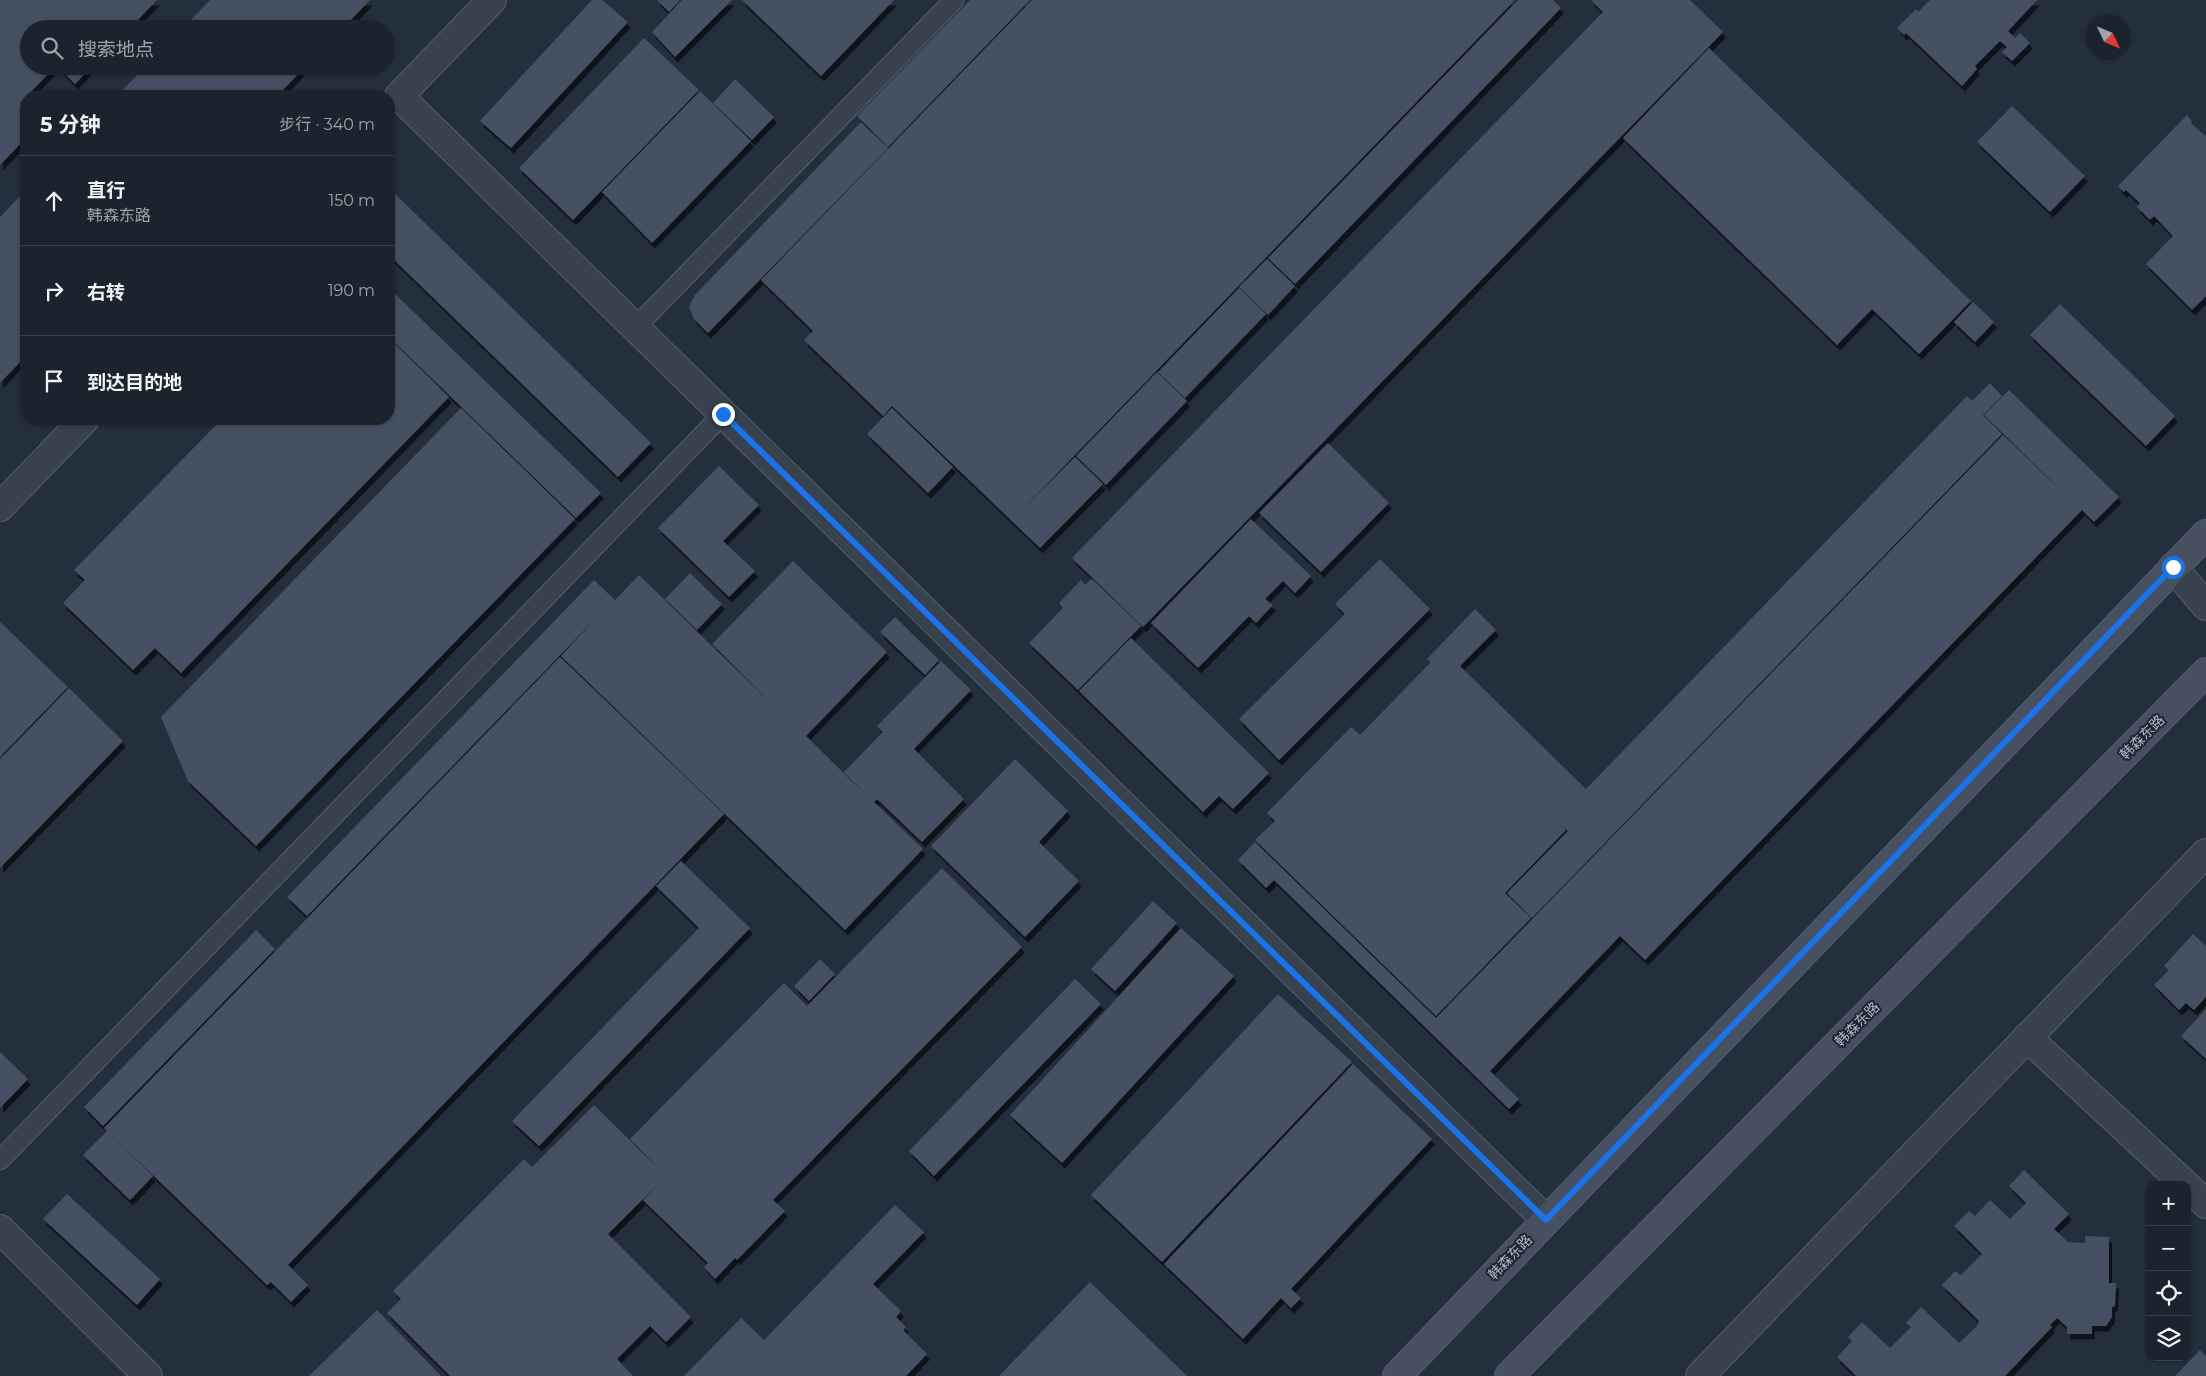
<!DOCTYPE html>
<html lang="zh">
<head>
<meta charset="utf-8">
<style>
	:root { --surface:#1b232e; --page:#242b36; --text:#f1f3f6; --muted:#a0a4aa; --line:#39404a }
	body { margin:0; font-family:Montserrat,"Noto Sans SC",sans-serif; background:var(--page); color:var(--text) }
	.controls { position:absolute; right:15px; bottom:15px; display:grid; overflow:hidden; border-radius:10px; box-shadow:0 1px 4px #0004 }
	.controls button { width:45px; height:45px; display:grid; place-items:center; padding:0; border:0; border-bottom:1px solid var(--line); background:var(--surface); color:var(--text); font:25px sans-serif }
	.compass { position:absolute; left:2086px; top:15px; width:45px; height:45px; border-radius:50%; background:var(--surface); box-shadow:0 1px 4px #0004; rotate:134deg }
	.stop { position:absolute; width:15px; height:15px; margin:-11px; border:4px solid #1a73e8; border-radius:50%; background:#fff }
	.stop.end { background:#1a73e8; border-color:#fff; box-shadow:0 1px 5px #0008 }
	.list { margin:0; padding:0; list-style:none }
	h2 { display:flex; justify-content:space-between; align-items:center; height:65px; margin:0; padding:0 20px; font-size:21px }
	h2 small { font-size:16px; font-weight:400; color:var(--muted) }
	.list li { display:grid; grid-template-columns:32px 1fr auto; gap:15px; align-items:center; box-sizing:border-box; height:90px; padding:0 20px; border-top:1px solid var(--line) }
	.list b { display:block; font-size:19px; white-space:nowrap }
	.list p { margin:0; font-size:16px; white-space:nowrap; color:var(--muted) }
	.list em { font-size:16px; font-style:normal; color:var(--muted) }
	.icon { flex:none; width:28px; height:28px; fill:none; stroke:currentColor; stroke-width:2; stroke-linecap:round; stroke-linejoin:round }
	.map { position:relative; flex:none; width:2206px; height:1376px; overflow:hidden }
	.search { position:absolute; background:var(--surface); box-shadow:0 1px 4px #0004; left:20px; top:20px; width:375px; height:55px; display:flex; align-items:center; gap:12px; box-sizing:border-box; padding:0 18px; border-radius:28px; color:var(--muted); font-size:19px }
	.panel { position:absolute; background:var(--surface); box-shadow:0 1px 4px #0004; left:20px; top:90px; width:375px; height:335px; border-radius:20px }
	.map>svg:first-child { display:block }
	.building { fill:#455162; filter:url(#shadow) }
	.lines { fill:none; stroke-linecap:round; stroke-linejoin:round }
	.lane-casing { stroke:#565f6c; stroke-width:21 }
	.street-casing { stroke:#565f6c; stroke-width:30 }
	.secondary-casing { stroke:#565f6c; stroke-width:30 }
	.lane { stroke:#38414e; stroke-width:19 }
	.street { stroke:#38414e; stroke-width:28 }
	.secondary { stroke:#465061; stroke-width:28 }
	.route { stroke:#1a73e8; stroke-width:6 }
	.labels { text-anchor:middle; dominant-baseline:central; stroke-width:4; stroke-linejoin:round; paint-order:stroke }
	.street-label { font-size:14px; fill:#b4bcc9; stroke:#1d2633 }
</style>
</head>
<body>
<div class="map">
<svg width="2206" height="1376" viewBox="0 0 2206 1376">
	<defs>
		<filter id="shadow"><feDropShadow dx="3" dy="5.5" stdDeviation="0" flood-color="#0009"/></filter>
	</defs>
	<rect width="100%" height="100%" fill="#242f3e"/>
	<path class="building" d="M0,0H157L129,29H29V66H56L20,103L26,108V138L0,165Z
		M210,0H370L342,29H182Z
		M592,0H602L628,22L511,148L480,121Z
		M657,0H680L669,12Z
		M682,0H732L675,57L652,32Z
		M742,0H894L821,76Z
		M970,0H1030L888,147L857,116Z
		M1032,0H1515L1015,517L1075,457L1103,484L1040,548L892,406L883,416L804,340L813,331L761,280Z
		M1518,0H1553L1561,8L1295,284L1268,258Z
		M1591,0H1690L1723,32L1143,627L1072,558L1603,12Z
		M1930,0H2037L2008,31L2015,38L2020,33L2030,43L2012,61L2002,52L2007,47L2000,41L1975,66L1977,69L1962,86L1906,33L1904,35L1897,28L1916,9L1918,12Z
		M644,38L699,90L573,220L519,168Z
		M1709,48L1971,301L1919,354L1872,309L1837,345L1623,138Z
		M57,66H92L75,84Z
		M146,66H306L277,96H117Z
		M735,79L774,117L752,140L713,103Z
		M700,91L751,141L652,243L602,192Z
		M2012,106L2085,176L2050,212L1977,142Z
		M2187,115L2192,121L2191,123L2205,136L2206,135V296L2192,310L2146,264L2173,236L2154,216L2150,220L2137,207L2140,203L2126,190L2124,192L2118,186Z
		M861,122L888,148L708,333L694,319L689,307L695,295Z
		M389,188L651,443L618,477L389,255Z
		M26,190V356L0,383V217Z
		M1267,259L1295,286L1268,315L1239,287Z
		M389,288L601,493L576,518L389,337Z
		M1239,288L1266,314L1185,398L1158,372Z
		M1973,302L1994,322L1975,342L1954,322Z
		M2060,304L2175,416L2146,446L2030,335Z
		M389,338L449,397L181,673L155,648L133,670L63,603L85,580L74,570L222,419H389Z
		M1157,372L1187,401L1106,485L1076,456Z
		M1990,383L2002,396L1983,415L2002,434L1532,918L1507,893L1568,831L1555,820L1566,830L1505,893L1531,918L1436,1016L1255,840L1275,821L1267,813L1351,727L1360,735L1431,662L1427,659L1475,609L1496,630L1460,666L1586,789L1967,396L1972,401Z
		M2009,390L2119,497L2094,522L2082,510L1645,960L1620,936L1490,1071L1519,1099L1509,1109L1274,880L1266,888L1238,860L1255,842L1436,1018L2003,435L2079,508L1984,415Z
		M461,408L575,519L256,846L188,781L161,717Z
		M892,408L953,467L928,493L867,434Z
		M1328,443L1389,503L1321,572L1259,513Z
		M719,466L759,505L723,541L755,571L729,597L658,528Z
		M1251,519L1311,576L1295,593L1283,581L1265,599L1273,605L1256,623L1249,616L1198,668L1151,623Z
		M1380,559L1430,609L1279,760L1239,719L1345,614L1335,604Z
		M793,561L887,652L806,736L867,796L844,772L883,732L877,726L941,661L971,690L914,749L964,799L922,842L877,799L874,802L923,849L845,930L561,656L600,614L307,916L287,897L594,580L615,600L639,575L777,709L712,644Z
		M690,573L722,604L697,630L665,599Z
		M1092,579L1141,626L1078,690L1029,643L1063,608L1059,603L1081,580L1085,585Z
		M895,617L939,660L925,675L880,632Z
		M0,622L68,687L0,757Z
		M1131,638L1269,773L1233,809L1219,796L1203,812L1079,691Z
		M560,657L724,814L288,1265L308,1285L291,1302L271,1282L267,1285L104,1128Z
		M69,688L123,741L0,868V759Z
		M1015,759L1068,811L1039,842L1079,881L1025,937L931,846Z
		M681,861L750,928L539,1146L512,1121L699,928L656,886Z
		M942,868L1022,947L773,1200L785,1211L737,1260L735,1258L715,1279L704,1267L708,1263L643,1200L663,1179L608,1234L691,1317L666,1342L650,1326L617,1359L633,1376H450L387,1313L401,1299L393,1291L524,1159L532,1167L594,1105L666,1176L630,1139L784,983L807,1006Z
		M1153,901L1177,923L1115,991L1091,969Z
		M1181,928L1234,976L1062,1163L1010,1115Z
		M256,930L275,949L103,1126L84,1107Z
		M2193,934L2206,946V997L2194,1010L2186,1003L2179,1010L2154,985L2169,970L2164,966Z
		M820,959L835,974L809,1001L794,986Z
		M1075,979L1101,1004L934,1176L909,1151Z
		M1278,994L1352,1062L1162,1262L1091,1195Z
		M2206,1009V1059L2181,1036Z
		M0,1052L28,1079L0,1108Z
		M1353,1064L1432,1139L1291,1289L1301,1298L1291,1308L1281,1298L1243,1339L1164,1264Z
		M107,1131L153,1176L130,1200L83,1155Z
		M2024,1170L2069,1214L2054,1229L2068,1242L2085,1243V1236L2109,1237V1283H2116L2115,1306L2112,1307V1317L2106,1326H2092V1334H2067V1327L2057,1318L2050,1325L2052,1327L2005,1376H1856L1837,1357L1852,1341L1848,1337L1862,1322L1890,1348L1911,1327L1906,1323L1921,1307L1959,1343L1978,1325L1979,1321L1942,1285L1955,1271L1961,1275L1982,1254L1954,1226L1969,1211L1975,1216L1990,1200L2010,1219L2026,1203L2009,1186Z
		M67,1194L160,1279L137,1305L43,1219Z
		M895,1205L924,1232L873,1284L901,1311L896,1317L906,1327L903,1330L927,1354L906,1376H684L741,1318L764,1340Z
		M1090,1282L1187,1376H999Z
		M377,1310L441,1376H309Z
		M2200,1350L2206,1356V1376H2175Z"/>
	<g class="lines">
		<g class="lane-casing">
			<path id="lane" d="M635,328L954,0
				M0,1160L723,414"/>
		</g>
		<g class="street-casing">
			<path id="street" d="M492,0L399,96L1546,1220
				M0,507L85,419
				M2173,567L2206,606
				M2027,1037L2186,1185
				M2187,1186L2206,1204
				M0,1229L148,1376
				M1700,1376L2206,853"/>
		</g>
		<g class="secondary-casing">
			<path id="secondary" d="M1397,1376L2206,534
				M1509,1376L2206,672"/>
		</g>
		<use href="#lane" class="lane"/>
		<use href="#street" class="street"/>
		<use href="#secondary" class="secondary"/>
	</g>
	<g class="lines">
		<path class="route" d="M723,414L1546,1220L2173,567"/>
	</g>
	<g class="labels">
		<g class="street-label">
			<text transform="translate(2142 737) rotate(-45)">韩森东路</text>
			<text transform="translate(1857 1024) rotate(-45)">韩森东路</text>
			<text transform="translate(1510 1257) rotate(-46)">韩森东路</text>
		</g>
	</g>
</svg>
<div class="controls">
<button>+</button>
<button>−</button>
<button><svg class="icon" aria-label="locate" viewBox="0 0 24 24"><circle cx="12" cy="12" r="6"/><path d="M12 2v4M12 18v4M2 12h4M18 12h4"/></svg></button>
<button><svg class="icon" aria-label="layers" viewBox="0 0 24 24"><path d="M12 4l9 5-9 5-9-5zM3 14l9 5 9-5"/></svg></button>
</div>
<svg class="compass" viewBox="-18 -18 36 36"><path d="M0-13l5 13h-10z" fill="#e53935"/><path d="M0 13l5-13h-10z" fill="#a0a4aa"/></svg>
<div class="stop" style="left:2173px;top:567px"></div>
<div class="stop end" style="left:723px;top:414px"></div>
<div class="search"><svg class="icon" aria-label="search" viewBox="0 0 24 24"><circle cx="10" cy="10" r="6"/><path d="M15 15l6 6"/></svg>搜索地点</div>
<section class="panel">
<h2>5 分钟<small>步行 · 340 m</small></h2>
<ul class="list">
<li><svg class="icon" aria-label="ahead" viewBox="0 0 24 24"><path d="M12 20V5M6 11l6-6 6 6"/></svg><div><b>直行</b><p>韩森东路</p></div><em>150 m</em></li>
<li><svg class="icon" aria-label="right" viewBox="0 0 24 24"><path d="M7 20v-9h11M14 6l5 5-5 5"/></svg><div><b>右转</b></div><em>190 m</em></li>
<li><svg class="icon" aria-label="arrive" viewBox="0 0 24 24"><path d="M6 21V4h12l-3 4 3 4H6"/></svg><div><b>到达目的地</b></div></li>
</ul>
</section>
</div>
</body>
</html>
